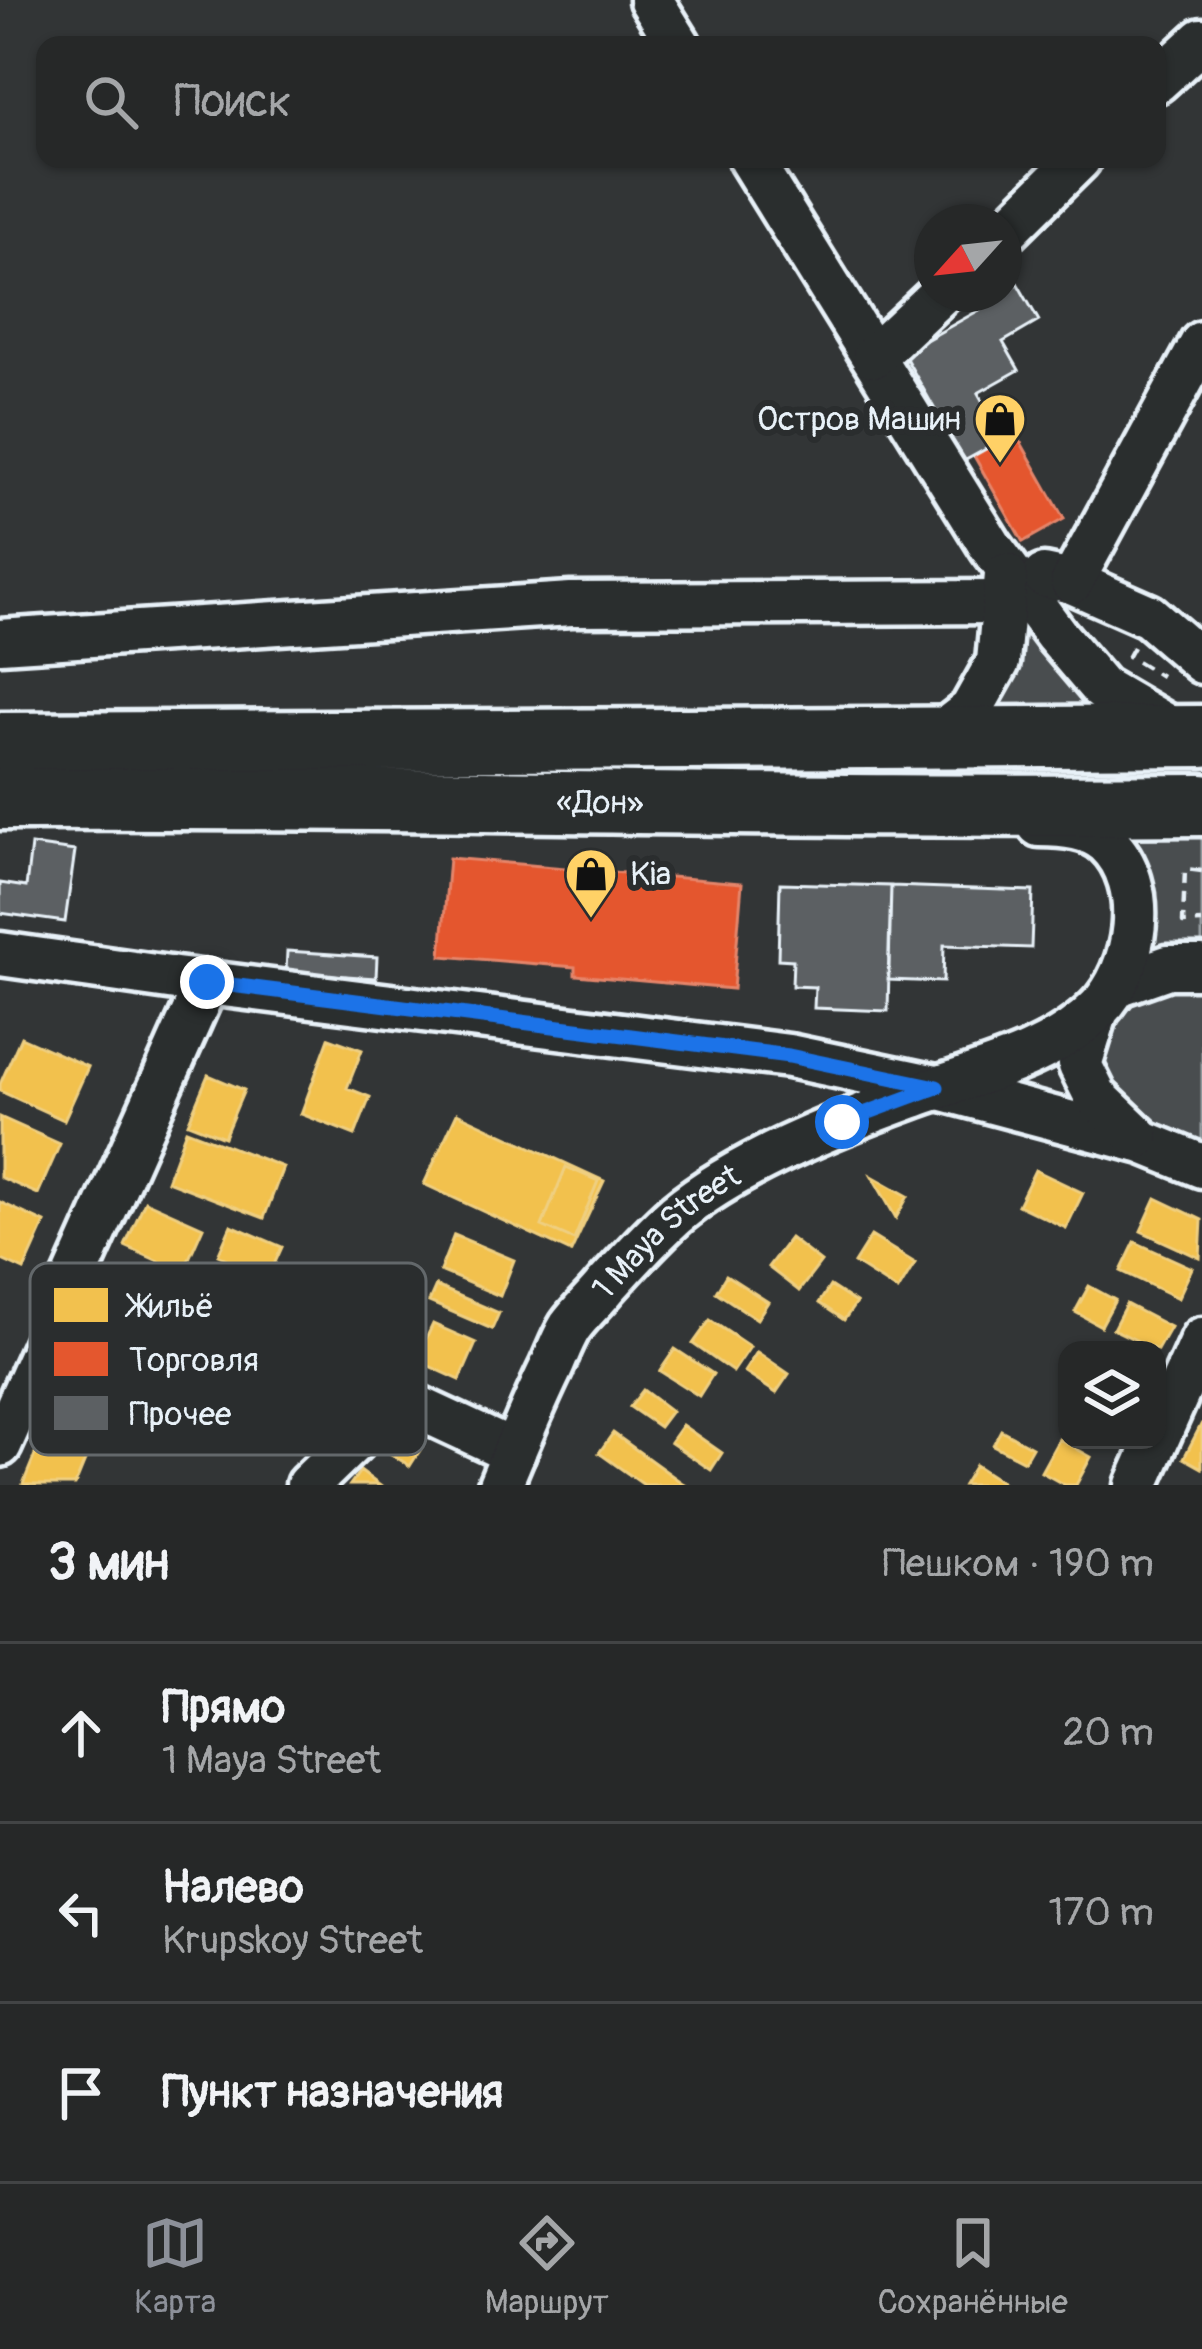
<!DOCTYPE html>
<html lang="ru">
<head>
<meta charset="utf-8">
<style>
	:root { --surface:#262828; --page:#323434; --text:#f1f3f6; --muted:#a4a6a8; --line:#424445; --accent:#8c9099 }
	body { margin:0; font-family:Pangolin,sans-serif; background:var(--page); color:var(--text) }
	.controls { position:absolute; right:36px; bottom:36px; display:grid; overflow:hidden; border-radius:24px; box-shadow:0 3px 9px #0004 }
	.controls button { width:108px; height:108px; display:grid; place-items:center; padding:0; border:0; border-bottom:3px solid var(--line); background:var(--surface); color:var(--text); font:60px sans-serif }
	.compass { position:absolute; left:914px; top:204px; width:108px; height:108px; border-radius:50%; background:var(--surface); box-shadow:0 3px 9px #0004; rotate:243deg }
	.stop { position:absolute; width:36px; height:36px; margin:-27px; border:9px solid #1a73e8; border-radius:50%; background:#fff }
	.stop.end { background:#1a73e8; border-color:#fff; box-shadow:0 3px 12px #0008 }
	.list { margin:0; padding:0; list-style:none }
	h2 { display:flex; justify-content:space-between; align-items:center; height:156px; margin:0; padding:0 48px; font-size:51px }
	h2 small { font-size:39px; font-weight:400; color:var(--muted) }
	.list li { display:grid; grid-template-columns:78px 1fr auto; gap:36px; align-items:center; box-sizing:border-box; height:180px; padding:0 48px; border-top:3px solid var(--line) }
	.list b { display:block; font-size:45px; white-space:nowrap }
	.list p { margin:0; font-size:39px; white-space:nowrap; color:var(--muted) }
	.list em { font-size:39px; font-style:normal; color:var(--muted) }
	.icon { flex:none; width:66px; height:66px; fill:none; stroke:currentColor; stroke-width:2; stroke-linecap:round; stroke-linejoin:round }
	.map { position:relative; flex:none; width:1202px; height:1485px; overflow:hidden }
	.search { position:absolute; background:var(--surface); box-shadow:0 3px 9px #0004; left:36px; right:36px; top:36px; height:132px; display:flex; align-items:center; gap:30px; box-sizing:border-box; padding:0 42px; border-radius:24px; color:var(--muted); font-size:45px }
	.sheet { height:696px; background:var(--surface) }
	nav { display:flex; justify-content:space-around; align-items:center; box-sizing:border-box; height:168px; border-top:3px solid var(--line); background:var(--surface); font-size:33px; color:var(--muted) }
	nav a { display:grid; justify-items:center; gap:6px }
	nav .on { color:var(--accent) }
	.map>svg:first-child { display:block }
	.green { fill:#494d4f; stroke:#989fa4; stroke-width:3 }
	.homes { fill:#f2c14e; stroke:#efcf81; stroke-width:3 }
	.shops { fill:#e4572e; stroke:#e5856b; stroke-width:3 }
	.building { fill:#5c6063; stroke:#e8f1f8; stroke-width:3 }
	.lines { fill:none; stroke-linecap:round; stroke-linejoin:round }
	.minor-casing { stroke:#e8f1f8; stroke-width:51 }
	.highway-casing { stroke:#e8f1f8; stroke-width:69 }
	.path { stroke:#e8f1f8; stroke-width:4.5; stroke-dasharray:12 9; stroke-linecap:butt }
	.minor { stroke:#2a2d2e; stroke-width:42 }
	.highway { stroke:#2a2d2e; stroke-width:60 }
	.route { stroke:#1a73e8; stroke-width:15 }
	.labels { text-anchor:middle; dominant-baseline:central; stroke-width:12; stroke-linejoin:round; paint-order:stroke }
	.poi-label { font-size:33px; fill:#e8f1f8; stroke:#2a2d2e; text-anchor:end }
	.street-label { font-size:33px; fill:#e8f1f8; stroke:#2a2d2e }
	.key { fill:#2a2d2e; stroke:#63686b; stroke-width:3 }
	.key-label { font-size:33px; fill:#e8f1f8 }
</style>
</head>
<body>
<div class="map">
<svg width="1202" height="1485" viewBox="0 0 1202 1485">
	<rect width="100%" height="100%" fill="#323536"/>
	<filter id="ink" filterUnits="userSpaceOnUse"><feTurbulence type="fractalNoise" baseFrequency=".00833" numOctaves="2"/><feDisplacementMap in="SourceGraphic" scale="24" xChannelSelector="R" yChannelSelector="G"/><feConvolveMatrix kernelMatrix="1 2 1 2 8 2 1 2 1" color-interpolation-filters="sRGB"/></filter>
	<g filter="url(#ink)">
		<path class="green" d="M1027,614L1113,717L980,721L1018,653Z
			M1129,831L1202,832V954L1147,961L1157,892L1150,869Z
			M1202,982V1141L1152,1122L1103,1086L1100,1034L1137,987Z"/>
		<path class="homes" d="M21,1037L88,1067L64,1120L0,1091V1084Z
			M329,1038L362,1050L347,1088L370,1097L355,1135L301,1114Z
			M208,1075L244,1090L224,1137L188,1123Z
			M457,1113L604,1181L571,1252L424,1184Z
			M0,1117L60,1144L38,1194L0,1177Z
			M186,1130L283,1167L264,1218L167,1181Z
			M566,1167L598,1181L574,1240L542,1226Z
			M1035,1170L1083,1193L1066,1228L1018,1205Z
			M872,1176L908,1196L896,1218Z
			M1156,1198L1202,1220L1200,1258L1141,1231Z
			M145,1201L203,1227L183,1272L125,1246Z
			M0,1202L45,1223L24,1270L0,1259Z
			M231,1225L282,1247L268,1278L218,1255Z
			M454,1235L514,1260L500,1296L440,1271Z
			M871,1236L915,1263L898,1291L854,1263Z
			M790,1238L821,1262L799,1291L768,1267Z
			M1135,1242L1192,1268L1178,1298L1121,1271Z
			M726,1275L768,1302L757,1319L716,1292Z
			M436,1286L499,1313L492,1329L429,1302Z
			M830,1286L856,1303L844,1320L819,1303Z
			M1089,1286L1115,1300L1101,1326L1075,1312Z
			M1126,1304L1170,1327L1157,1350L1113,1329Z
			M710,1320L750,1347L733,1372L693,1344Z
			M433,1324L476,1343L460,1380L416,1360Z
			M675,1349L713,1374L699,1396L660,1371Z
			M757,1352L789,1374L776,1393L744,1372Z
			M643,1390L671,1411L659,1427L630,1407Z
			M52,1413L97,1431L75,1485H26L23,1484Z
			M1202,1423V1468L1184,1458Z
			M682,1425L722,1453L711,1470L670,1442Z
			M1001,1430L1032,1447L1024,1461L993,1445Z
			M613,1433L685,1485H644L599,1453Z
			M403,1434L422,1447L410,1466L391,1454Z
			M1059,1439L1091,1457L1076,1485H1065L1041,1472Z
			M975,1465L1006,1485H963Z
			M360,1471L379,1485H350Z"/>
		<path class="shops" d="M1015,432L1064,519L1023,542L974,456Z
			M449,858L742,883L733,989L575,975V967L441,956Z"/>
		<path class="building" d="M1008,267L1039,321L1003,342L1019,370L978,393L1004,439L964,461L903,353L983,308L975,294H1004V269Z
			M31,845L75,851L65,922L0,913V883L26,887Z
			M780,883L891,886L888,1011L814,1008L815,987L792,986L793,960L778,959Z
			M891,886L1033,891L1031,948L944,945L943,982L888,980Z
			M287,951L377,957L376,978L286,972Z"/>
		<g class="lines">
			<g class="minor-casing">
				<g id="minor">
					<path d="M651,0L679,45"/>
					<path d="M1157,81L1202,40"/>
					<path d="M750,159L991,547L1056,635L1101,688L1178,733"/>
					<path d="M1004,233L1079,159"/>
					<path d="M874,356L940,294"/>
					<path d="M1044,576L1072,582L1149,616L1202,662"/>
					<path d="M1072,582L1202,343"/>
					<path d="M0,641L571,604L1003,602"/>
					<path d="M936,737L971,710L998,662L1006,575"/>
					<path d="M0,954L176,979L789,1056L936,1087L1143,1142L1202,1166"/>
					<path d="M1117,985L1168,967H1202"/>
					<path d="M1097,1010L1080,1065L1096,1097L1138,1137"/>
					<path d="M0,1445L207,982"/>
					<path d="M308,1485L398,1398L514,1452"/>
					<path id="s1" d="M500,1485C516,1446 532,1407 551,1368C557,1355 562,1340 570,1327C580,1313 595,1300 606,1286C628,1262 651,1236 676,1214C736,1164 837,1124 911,1097C975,1073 1047,1060 1098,1009C1137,970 1151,884 1107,843C1090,827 1061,825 1039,825"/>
					<path d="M1137,1485L1202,1339"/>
				</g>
			</g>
			<g class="highway-casing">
				<g id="highway">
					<path d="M0,743L1202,736"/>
					<path id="s2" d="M0,799C401,796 801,809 1202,805"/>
				</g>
			</g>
			<path class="path" d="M1133,647L1128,656L1161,676
				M1202,871L1185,869L1183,923L1202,922"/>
			<use href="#minor" class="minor"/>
			<use href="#highway" class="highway"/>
		</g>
	</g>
	<g class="lines" filter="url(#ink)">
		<path class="route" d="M207,982L789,1056L937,1087L842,1122"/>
	</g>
	<defs>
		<g id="shop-pin" transform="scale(2.7)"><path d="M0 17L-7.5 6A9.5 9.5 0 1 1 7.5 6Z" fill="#ffd166" stroke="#2a2d2e"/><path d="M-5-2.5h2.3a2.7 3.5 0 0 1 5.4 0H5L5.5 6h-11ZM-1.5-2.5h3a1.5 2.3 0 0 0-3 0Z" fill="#111"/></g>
	</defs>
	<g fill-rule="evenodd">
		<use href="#shop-pin" x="1000" y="419"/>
		<use href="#shop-pin" x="591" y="874"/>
	</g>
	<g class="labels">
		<g class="poi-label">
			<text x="961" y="419">Остров Машин</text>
			<text x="630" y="874" text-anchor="start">Kia</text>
		</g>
		<g class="street-label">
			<text stroke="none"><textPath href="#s2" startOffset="600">«Дон»</textPath></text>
			<text stroke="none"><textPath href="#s1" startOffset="309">1 Maya Street</textPath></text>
		</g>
	</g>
	<rect x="30" y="1263" width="396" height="192" rx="18" class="key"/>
	<rect x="54" y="1288" width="54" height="34" fill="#f2c14e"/>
	<rect x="54" y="1342" width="54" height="34" fill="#e4572e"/>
	<rect x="54" y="1396" width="54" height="34" fill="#5c6063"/>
	<g class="key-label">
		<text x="129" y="1317">Жильё</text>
		<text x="129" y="1371">Торговля</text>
		<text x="129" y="1425">Прочее</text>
	</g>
</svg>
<div class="controls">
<button><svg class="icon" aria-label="layers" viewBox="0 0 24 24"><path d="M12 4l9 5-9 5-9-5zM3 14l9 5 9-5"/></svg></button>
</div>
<svg class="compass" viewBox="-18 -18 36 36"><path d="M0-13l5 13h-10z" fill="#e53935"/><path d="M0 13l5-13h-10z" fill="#a4a6a8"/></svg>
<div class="stop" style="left:842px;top:1122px"></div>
<div class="stop end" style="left:207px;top:982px"></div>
<div class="search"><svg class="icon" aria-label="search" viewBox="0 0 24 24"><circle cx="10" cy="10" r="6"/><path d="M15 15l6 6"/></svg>Поиск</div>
</div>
<section class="sheet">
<h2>3 мин<small>Пешком · 190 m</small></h2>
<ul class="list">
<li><svg class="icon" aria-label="ahead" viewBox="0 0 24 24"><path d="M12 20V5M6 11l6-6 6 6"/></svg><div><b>Прямо</b><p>1 Maya Street</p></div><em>20 m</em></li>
<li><svg class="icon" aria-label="left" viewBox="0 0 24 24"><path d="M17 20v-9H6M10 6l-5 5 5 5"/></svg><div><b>Налево</b><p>Krupskoy Street</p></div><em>170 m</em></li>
<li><svg class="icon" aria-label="arrive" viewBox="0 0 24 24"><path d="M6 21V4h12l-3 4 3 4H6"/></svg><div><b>Пункт назначения</b></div></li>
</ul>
</section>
<nav>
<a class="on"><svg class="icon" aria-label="map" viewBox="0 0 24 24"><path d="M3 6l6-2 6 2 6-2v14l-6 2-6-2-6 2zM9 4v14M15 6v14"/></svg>Карта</a>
<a><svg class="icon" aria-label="directions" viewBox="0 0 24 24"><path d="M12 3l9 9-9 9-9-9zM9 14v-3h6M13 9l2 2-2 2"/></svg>Маршрут</a>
<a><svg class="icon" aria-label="saved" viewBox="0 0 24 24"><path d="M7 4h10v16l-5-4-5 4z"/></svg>Сохранённые</a>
</nav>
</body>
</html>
